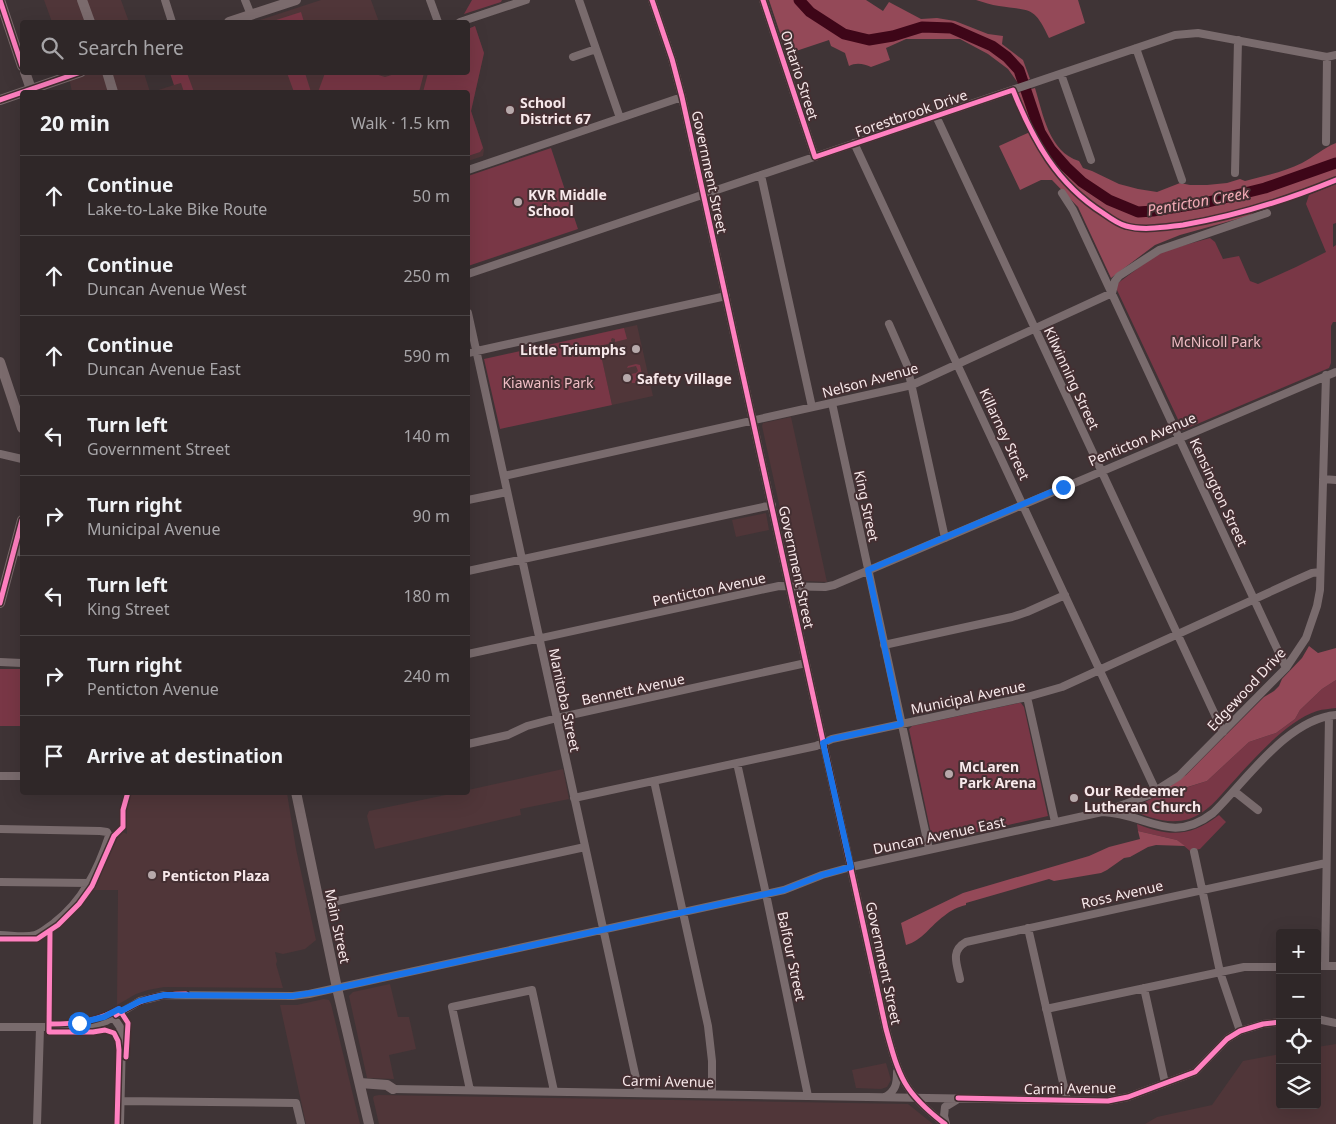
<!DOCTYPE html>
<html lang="en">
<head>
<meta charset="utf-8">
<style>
	:root { --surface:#2f2728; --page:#3b3334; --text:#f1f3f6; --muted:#a7a5a8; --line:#4a4445 }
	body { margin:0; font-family:"Noto Sans",sans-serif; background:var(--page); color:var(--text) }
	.controls { position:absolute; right:15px; bottom:15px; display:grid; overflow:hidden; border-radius:5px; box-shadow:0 5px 20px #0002 }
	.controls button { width:45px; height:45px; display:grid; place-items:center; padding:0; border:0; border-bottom:1px solid var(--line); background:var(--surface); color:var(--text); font:25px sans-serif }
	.stop { position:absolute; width:15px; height:15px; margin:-11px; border:4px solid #1a73e8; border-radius:50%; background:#fff }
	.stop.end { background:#1a73e8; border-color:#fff; box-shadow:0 1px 5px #0008 }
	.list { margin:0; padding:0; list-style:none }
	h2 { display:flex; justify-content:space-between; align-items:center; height:65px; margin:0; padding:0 20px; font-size:21px }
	h2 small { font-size:16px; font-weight:400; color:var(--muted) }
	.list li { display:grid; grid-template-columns:32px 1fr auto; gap:15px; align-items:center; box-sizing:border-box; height:80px; padding:0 20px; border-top:1px solid var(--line) }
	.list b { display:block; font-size:19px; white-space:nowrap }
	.list p { margin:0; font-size:16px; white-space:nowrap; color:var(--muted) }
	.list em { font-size:16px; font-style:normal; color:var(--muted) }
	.icon { flex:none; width:28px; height:28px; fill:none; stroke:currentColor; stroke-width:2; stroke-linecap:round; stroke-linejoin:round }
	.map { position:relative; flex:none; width:1336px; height:1124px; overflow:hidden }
	.search { position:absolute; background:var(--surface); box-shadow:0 5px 20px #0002; left:20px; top:20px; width:450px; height:55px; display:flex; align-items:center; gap:12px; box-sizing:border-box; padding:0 18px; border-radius:5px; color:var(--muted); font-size:19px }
	.panel { position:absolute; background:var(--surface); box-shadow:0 5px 20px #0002; left:20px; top:90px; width:450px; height:705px; border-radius:5px }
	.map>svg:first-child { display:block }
	.built { fill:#503639 }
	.green { fill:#793746 }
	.forest { fill:#944958 }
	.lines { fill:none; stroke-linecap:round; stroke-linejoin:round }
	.river { stroke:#3e0618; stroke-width:11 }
	.minor { stroke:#796b6d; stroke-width:8 }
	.major { stroke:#7b6b6d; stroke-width:10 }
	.cycleway-casing { stroke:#442f32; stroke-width:8 }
	.cycleway { stroke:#ff80c0; stroke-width:5 }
	.route { stroke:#1a73e8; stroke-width:6 }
	.poi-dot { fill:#b7a9ab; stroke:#442f32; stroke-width:2 }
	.labels { text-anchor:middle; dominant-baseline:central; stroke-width:4; stroke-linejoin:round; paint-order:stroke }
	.street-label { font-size:14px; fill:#f7e8ea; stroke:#442f32 }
	.poi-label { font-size:14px; font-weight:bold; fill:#f7e8ea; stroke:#442f32; text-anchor:start }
	.park-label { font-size:14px; fill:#f0bec5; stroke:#442f32 }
	.water-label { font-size:15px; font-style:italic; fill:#f3abb6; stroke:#442f32 }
</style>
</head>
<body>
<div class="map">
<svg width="1336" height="1124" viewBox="0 0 1336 1124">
	<rect width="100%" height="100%" fill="#3f3436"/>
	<path class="built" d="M44,0H121L129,22H52Z
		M321,0H371L379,22H254Z
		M475,26L484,53L471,111L484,150L483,156L468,161V92H152L174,85L170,73L468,72V29Z
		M68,73H144L150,92H72Z
		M637,325L653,396L612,405L596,334Z
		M791,417L827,582L807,581L795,577L762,426L763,423Z
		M766,513L769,530L736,537L732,520Z
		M563,769L569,799L520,809L521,815L375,849L367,816L369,811L455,793L468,792V790Z
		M130,793H287L296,849L316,940L305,949L283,954L275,952L277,961L276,964L283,988L164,987L148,990L136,994L117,1005L118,890H91L97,881L117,839L123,832L127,834V804Z
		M390,984L398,1017H409L416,1049L389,1055L394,1079L367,1078L349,996L353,992Z
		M324,999L329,1000L331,1004L360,1124H306L280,1005H297Z
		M1336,1044V1124H1145L1157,1117L1212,1105L1243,1061L1280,1054V1105H1317V1047Z
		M886,1063L891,1080L887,1087L881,1089L856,1088L852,1070Z
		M379,1095L908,1104L933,1124H379L373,1098L374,1096Z"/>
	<path class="green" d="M472,0H502L501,2L464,14Z
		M301,12L304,22H270Z
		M475,26L484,53L471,111L483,148L480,152L468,156V92H423L428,73L468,72V29Z
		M170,73H187L194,92H184L181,83L174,85Z
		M287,73H305L311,92H294Z
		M325,73H372L385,77L398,73H424L419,92H318Z
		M551,148L578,229L468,266V176Z
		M1336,184V223L1333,224V247L1336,245V322H1333L1331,326V363L1329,368L1183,430L1116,288L1118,283L1160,252L1210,238L1215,242L1223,259L1239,256L1250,281L1258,284L1296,267L1326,252L1306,204L1309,195Z
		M624,328L627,339L615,342V339L612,338L611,340L612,343L599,346L612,405L500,429L484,359Z
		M636,364L640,365L642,375L636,380L635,383H632L631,381L625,383L624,379L626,375L636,373L638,371L636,366L627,368L628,366Z
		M0,669H22V726H0Z
		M1336,680V708C1330,709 1323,709 1317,711C1286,721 1252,761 1230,785C1218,798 1207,813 1189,819C1169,825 1148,818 1130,809L1155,797H1165L1179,790L1207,781L1249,742L1276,733L1295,719L1300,710L1322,689Z
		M1019,703H1021L1024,707L1048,816L934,842L932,838L909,729L912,726Z
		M1219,815L1226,822L1200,849L1190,851L1177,840L1138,831L1137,824C1169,837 1191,837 1219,815Z"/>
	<path class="forest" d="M769,0H866L883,11L889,2L921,19L937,18L955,21L988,34L1003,36L1002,44L1023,60L1030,79L1018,83L1008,69L988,54L960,39H906L886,48L890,60L871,67C865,64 856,62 849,66L845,53L831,46L829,40L787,54Z
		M976,0H1078L1085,23L1049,38C1034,6 1031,11 999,6C991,5 984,2 976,0Z
		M1035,88C1043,114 1049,152 1079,161L1083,168L1092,171L1119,184L1138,189L1157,192L1180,183L1190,185H1207L1227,183L1240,179L1245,181C1264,176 1284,172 1302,163C1314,157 1323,148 1336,143V179L1266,205L1248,216L1180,235L1155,245L1111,278L1078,207L1052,180H1041L1020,190L999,146L1030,132L1014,94Z
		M1309,646L1318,653L1336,648V680L1322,689L1300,710L1295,719L1276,733L1249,742L1207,781L1178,790L1165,797H1155L1186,775L1264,697L1274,691L1279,686L1282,679L1302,658Z
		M1138,831L1177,840L1185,846L1156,845L1148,847L1130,857L1124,858L1107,870L1101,873L1054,881L1049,879L966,903V905C958,907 951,910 944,916C931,925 922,941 906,945L901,923L963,893L1089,856L1109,847L1140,839Z"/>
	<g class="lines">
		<path class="river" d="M799,0L810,12L844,34L869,40L893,36L922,27L951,28L992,46L1007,57L1019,70L1040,132L1051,150L1066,167L1082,182L1109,200L1138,212L1153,211L1208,202L1265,188L1336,163"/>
		<path class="minor" d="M165,0L172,22
			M245,0L251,15
			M430,0L438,22
			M579,0L620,118
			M652,0L672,59L682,97L886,1029C899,1077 904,1093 945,1124
			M763,0L815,157
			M460,22L526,0
			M1136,48L1182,180
			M573,57L596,49
			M1061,74L1091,160
			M936,116L1223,732
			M1326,142L1327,57
			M854,143L1156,791
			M468,170L682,97
			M1235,173L1238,40
			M761,175L812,407
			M1062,193L1073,210L1286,668
			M468,274L1175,35L1198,33L1327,57L1336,55
			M468,313L639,1092
			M889,324L907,365L945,538
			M468,353L726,296
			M832,403L929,849
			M0,454L22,459
			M504,476L912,385L1112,293L1115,281L1119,276L1159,250L1267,213
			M1323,479L1336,480
			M468,500L507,492
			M14,550L22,553
			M468,571L772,505
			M884,645L1012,617L1027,612L1065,595
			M468,654L779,586L825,587L834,585L1336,372
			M0,662L22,663
			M1027,697L1055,822
			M468,744L508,735L527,726L557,718L806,663
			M737,763L766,894L808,1096
			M0,776H22
			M654,781L708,1026L712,1061V1094
			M1234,791L1258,810
			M574,798L816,746L832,739L1027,697L1062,687L1294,581L1312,573L1320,572
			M1109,810L1149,795L1179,776L1286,668L1306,638L1317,606L1320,590L1326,375
			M0,829L100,831L107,832L109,836C98,869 83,901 54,923C48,927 42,933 35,935C24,938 11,935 0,935
			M1194,852L1220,972L1240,1031
			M0,882L89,883
			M319,905L585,847
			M1028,928L1067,1100
			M1317,966H1336
			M1325,966L1329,716
			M960,979C957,964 950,951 966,942L1326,863
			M1144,988L1165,1083
			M1046,1009L1244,967H1280
			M113,1017L120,1027L122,1038L120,1124
			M1317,1019L1336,1023
			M0,1027H87L106,1021L140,1001L164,995L293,996L309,994L784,890L822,875L851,867L1102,812C1146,813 1170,846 1213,813C1246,781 1287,719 1336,715
			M393,1089L1108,1101L1128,1097L1195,1072L1227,1039L1240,1031L1263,1024L1280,1022
			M470,1090L452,1007L532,990L554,1091
			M885,1097C896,1091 897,1083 897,1072
			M121,1101L296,1103L301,1124
			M37,1124L40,1028
			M946,1124L944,1116L945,1107L958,1099"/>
		<path class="major" d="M0,0L22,66
			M82,0L90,22
			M229,22L296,0
			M25,72L32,92
			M107,72L113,92
			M0,100L81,72
			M0,362L22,428
			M0,603L22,520
			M296,792L337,988L369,1124
			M360,1083L387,1085L393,1089"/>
		<g class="cycleway-casing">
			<path id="cycleway" d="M0,0L22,66
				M652,0L672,59L682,97L886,1029C899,1077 904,1093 945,1124
				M763,0L815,157L1013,90C1033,140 1057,184 1103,213C1110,218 1118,224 1126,226C1144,231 1165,227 1183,225C1236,216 1287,200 1336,180
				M0,100L81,72
				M0,603L22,520
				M50,931L49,1032H93L105,1030L114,1033L118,1041L119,1050L117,1124
				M0,939H37L58,925L79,904L92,886L114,836L123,827V810L128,792
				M116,1015C140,999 156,994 186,994
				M50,1024C75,1024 96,1022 119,1009L128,1023L126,1057
				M958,1098L1108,1101L1128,1097L1195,1072L1227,1039L1240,1031L1263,1024L1280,1022"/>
		</g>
		<use href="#cycleway" class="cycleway"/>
	</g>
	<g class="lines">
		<path class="route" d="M79,1023L104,1017L119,1009L121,1011L140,1001L164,995L292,996L324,991L784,890L822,875L851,867L823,743L832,739L901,724L868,570L1063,487"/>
	</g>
	<g class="poi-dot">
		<circle cx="510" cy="110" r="5"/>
		<circle cx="518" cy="202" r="5"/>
		<circle cx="636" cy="349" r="5"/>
		<circle cx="627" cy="378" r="5"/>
		<circle cx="949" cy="774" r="5"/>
		<circle cx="1074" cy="798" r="5"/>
		<circle cx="152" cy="875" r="5"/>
	</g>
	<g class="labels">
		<g class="street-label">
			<text transform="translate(800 75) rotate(72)">Ontario Street</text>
			<text transform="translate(911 113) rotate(-19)">Forestbrook Drive</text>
			<text transform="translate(710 172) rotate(78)">Government Street</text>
			<text transform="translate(1072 378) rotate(65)">Kilwinning Street</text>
			<text transform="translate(870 380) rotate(-15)">Nelson Avenue</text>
			<text transform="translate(1005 434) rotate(65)">Killarney Street</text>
			<text transform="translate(1142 439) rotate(-23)">Penticton Avenue</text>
			<text transform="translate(1219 492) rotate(65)">Kensington Street</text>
			<text transform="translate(867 506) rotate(78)">King Street</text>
			<text transform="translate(797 567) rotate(78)">Government Street</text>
			<text transform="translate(709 589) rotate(-12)">Penticton Avenue</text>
			<text transform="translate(633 689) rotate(-12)">Bennett Avenue</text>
			<text transform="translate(1246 689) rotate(-47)">Edgewood Drive</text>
			<text transform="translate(968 697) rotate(-12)">Municipal Avenue</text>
			<text transform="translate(565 700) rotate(78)">Manitoba Street</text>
			<text transform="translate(939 835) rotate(-12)">Duncan Avenue East</text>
			<text transform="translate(1122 894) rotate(-13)">Ross Avenue</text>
			<text transform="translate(338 926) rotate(78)">Main Street</text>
			<text transform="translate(792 956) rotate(78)">Balfour Street</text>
			<text transform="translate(884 963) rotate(78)">Government Street</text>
			<text transform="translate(668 1081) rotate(1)">Carmi Avenue</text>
			<text transform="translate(1070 1088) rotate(-1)">Carmi Avenue</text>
		</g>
		<g class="poi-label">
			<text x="520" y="102">School<tspan x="520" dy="16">District 67</tspan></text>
			<text x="528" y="194">KVR Middle<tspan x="528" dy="16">School</tspan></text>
			<text x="626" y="349" text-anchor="end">Little Triumphs</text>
			<text x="637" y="378">Safety Village</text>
			<text x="959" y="766">McLaren<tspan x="959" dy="16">Park Arena</tspan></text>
			<text x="1084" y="790">Our Redeemer<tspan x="1084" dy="16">Lutheran Church</tspan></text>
			<text x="162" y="875">Penticton Plaza</text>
		</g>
		<g class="park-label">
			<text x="1216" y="341">McNicoll Park</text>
			<text x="548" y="382">Kiawanis Park</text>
		</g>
		<g class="water-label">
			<text transform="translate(1198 201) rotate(-10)">Penticton Creek</text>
		</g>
	</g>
</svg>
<div class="controls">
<button>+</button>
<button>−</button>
<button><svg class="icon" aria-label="locate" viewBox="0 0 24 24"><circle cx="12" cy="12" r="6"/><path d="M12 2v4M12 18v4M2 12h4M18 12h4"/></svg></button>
<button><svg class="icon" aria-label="layers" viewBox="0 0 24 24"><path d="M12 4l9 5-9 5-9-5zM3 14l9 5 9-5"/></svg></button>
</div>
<div class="stop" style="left:79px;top:1023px"></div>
<div class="stop end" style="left:1063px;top:487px"></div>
<div class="search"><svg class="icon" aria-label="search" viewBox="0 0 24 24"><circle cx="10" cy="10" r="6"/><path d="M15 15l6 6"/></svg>Search here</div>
<section class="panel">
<h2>20 min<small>Walk · 1.5 km</small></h2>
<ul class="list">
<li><svg class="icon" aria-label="ahead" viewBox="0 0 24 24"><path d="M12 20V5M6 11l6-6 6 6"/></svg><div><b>Continue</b><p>Lake-to-Lake Bike Route</p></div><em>50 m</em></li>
<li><svg class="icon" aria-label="ahead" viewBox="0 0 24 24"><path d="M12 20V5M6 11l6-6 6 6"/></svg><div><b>Continue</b><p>Duncan Avenue West</p></div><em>250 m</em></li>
<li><svg class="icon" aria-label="ahead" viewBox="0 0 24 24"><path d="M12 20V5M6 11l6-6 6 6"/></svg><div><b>Continue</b><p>Duncan Avenue East</p></div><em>590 m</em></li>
<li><svg class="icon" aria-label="left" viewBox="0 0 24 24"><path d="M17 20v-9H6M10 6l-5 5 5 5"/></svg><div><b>Turn left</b><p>Government Street</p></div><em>140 m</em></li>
<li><svg class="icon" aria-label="right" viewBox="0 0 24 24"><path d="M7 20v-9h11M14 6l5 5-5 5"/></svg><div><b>Turn right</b><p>Municipal Avenue</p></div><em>90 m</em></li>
<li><svg class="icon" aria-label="left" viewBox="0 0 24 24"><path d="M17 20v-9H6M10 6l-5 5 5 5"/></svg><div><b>Turn left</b><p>King Street</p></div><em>180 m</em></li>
<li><svg class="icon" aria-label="right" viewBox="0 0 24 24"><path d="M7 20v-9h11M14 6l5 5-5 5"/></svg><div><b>Turn right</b><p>Penticton Avenue</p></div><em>240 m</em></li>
<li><svg class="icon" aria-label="arrive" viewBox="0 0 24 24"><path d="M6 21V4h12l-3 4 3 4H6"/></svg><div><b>Arrive at destination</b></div></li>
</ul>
</section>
</div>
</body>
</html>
